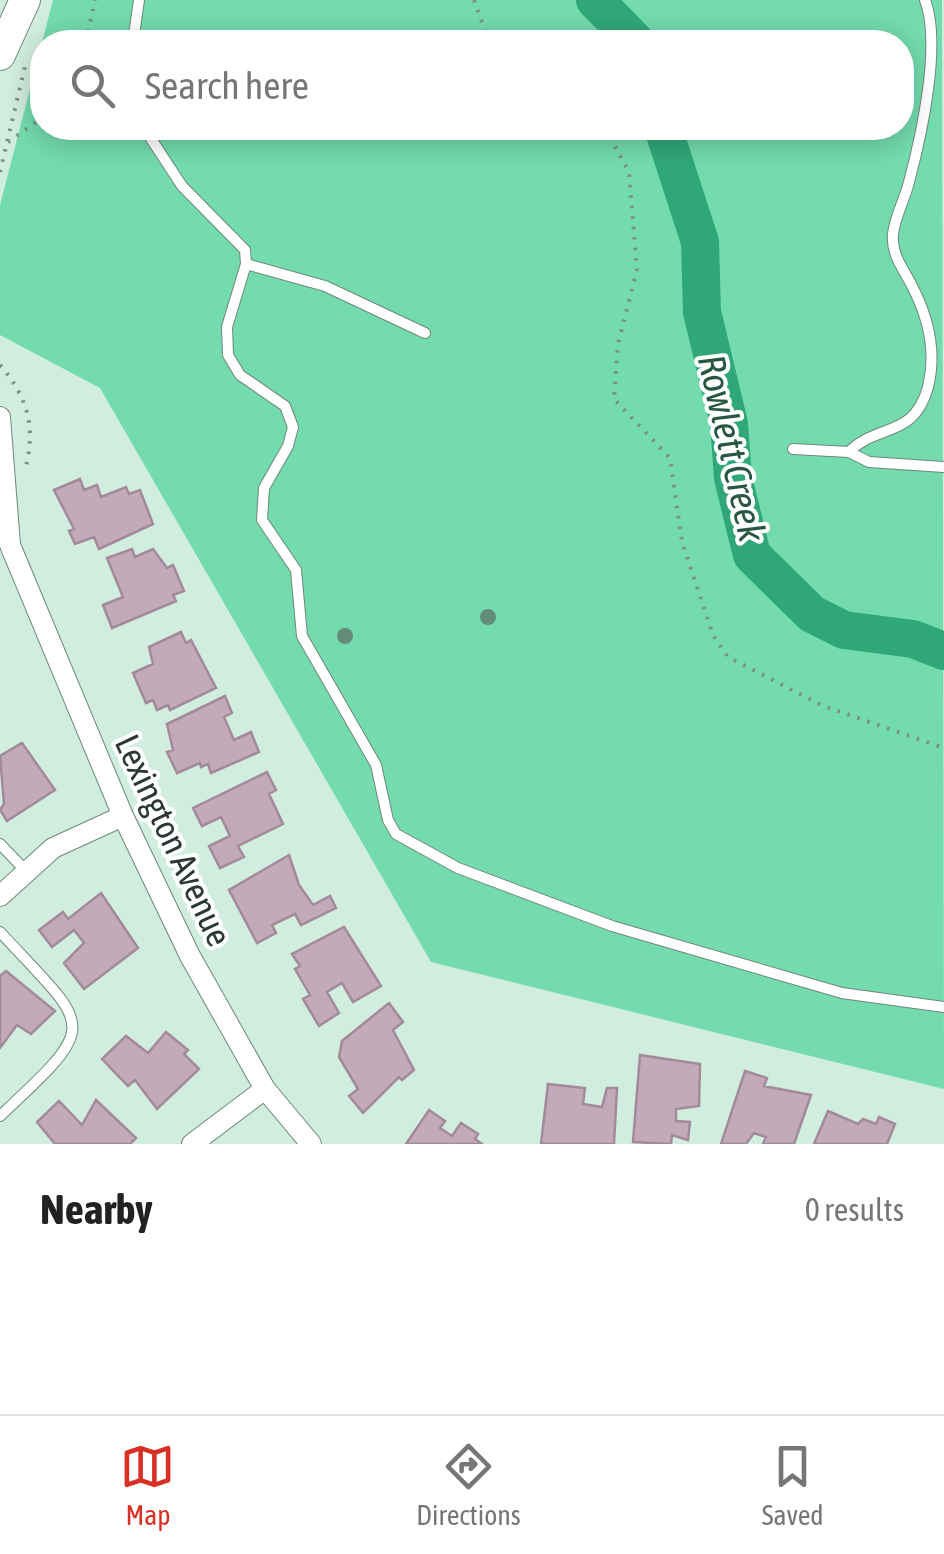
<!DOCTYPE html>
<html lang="en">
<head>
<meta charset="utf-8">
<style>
	:root { --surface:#fff; --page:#f6f6f6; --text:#222; --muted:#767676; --line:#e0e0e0; --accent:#d93025 }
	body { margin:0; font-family:"Asap Condensed",sans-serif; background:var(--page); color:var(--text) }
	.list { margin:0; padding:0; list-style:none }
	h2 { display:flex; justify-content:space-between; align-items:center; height:130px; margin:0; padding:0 40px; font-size:42px }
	h2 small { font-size:32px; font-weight:400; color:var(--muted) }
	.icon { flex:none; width:55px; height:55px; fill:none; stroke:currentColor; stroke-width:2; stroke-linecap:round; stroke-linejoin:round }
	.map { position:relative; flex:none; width:944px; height:1144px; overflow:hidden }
	.search { position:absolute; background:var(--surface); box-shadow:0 5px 25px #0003; left:30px; right:30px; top:30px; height:110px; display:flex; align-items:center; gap:25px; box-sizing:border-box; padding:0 35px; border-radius:40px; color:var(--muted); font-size:38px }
	.sheet { height:270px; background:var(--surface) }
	nav { display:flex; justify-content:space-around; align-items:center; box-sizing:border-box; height:140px; border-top:2px solid var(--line); background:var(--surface); font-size:28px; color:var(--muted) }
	nav a { display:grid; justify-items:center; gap:5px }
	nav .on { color:var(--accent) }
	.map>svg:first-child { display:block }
	.green { fill:#73dbad; fill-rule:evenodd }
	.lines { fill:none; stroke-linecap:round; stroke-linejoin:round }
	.river { stroke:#30a779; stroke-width:38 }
	.building { fill:#c3aab8; stroke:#a28a98; stroke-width:2.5 }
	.lane-casing { stroke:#6e887b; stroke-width:12 }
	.street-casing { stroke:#6e887b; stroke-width:22 }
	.secondary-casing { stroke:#6e887b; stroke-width:32 }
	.path { stroke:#7c8f86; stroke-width:4; stroke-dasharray:2.5 8; stroke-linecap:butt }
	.lane { stroke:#fff; stroke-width:10 }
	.street { stroke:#fff; stroke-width:20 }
	.secondary { stroke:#fff; stroke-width:30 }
	.tree { fill:#628b7a }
	.labels { text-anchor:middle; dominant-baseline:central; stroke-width:8; stroke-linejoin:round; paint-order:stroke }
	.street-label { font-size:35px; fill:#2d3832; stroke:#fff }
	.water-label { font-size:38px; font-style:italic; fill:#295742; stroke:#fff }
</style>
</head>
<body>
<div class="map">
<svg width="944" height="1144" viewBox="0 0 944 1144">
	<rect width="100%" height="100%" fill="#d1eddf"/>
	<path class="green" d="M53,0H942L944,1089L431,962L100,388L0,335V205ZM42,42H902V128H42Z"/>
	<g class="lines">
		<path class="river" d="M595,0L636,42
			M663,128L700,242L702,312L729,424L733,478L752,555L812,614L844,630L913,639L944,651"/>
	</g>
	<path class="building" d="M80,479L84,490L97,485L101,497L126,487L129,494L140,490L153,524L99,549L94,537L75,544L69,531L74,529L54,490Z
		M132,549L135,557L153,549L167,568L173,565L184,591L173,595L176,601L112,628L103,605L123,597L107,558Z
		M181,632L186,643L191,640L216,688L170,710L168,705L157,710L153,700L146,703L133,673L153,664L149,647Z
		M225,696L232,713L224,717L234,740L251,732L259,752L211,773L208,764L201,767L200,763L177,773L167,752L173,750L167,724Z
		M22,743L55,790L7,821L0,810L4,804L0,756Z
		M267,772L276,790L269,794L283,824L238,846L244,857L220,868L209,846L230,836L221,817L202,826L193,808Z
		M289,855L299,885L313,905L330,896L336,908L301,925L295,914L272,925L276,933L257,943L229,890Z
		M101,893L138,948L84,989L64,963L84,943L74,930L52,947L39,930L63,912L68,919Z
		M344,927L381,986L353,1002L342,983L327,992L339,1013L319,1026L303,999L310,995L295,969L300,966L292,954Z
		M6,971L55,1011L31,1034L17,1025L0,1048V976Z
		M389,1003L403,1022L393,1030L414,1070L402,1080L399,1077L363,1113L349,1096L358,1089L339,1057L342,1041Z
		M166,1032L188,1050L184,1054L199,1069L157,1109L135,1080L128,1086L102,1059L126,1036L148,1053Z
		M640,1055L700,1064L699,1106L676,1109V1121L690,1122L688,1140L672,1135L671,1144L633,1142Z
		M745,1071L767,1078L764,1086L811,1095L794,1144H763L766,1137L754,1133L746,1144H721Z
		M548,1084L585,1088L583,1104L602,1107L607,1088H617L614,1144H541Z
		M96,1100L136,1138L130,1144H55L37,1122L59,1101L82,1125Z
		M429,1110L445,1121L440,1128L452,1136L461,1123L478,1134L475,1139L482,1144H406Z
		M828,1111L858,1124L863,1119L876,1124L879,1117L895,1124L887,1144H814Z"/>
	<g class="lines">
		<g class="lane-casing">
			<path id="lane" d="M925,0C942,44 921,137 909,182C905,199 895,216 893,234C891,253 902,267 911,284C928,316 937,351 928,387C914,439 877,423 849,452L869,462L944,467
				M133,42L139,0
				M144,128L182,186L245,250L246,264L227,327L228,355L240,375L285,406L293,427L288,446L264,488L262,520L296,570L302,636L376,765L388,820L396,834L458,868L612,926L842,993L944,1007
				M246,264L325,286L425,333
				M793,449L849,452
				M0,844L26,871
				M0,932C91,1030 102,1021 0,1116"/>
		</g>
		<g class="street-casing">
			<path id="street" d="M0,417L10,545L123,816L190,956L265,1089L311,1144
				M0,896L53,848L123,816
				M192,1144L265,1089"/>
		</g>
		<g class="secondary-casing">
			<path id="secondary" d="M0,55L25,0"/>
		</g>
		<path class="path" d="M474,0L489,42
			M86,42L95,0
			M605,128L629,172L637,270L618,344L614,399L670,458L682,542L713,635L728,657L821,705L944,748
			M8,142L42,118
			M0,172L26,62
			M0,365C29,399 36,428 25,470"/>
		<use href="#lane" class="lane"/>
		<use href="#street" class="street"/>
		<use href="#secondary" class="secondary"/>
	</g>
	<g class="tree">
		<circle cx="488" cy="617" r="8"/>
		<circle cx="345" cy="636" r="8"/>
	</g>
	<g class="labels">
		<g class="street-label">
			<text transform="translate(174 840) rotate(65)">Lexington Avenue</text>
		</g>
		<g class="water-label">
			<text transform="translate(732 448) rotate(77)">Rowlett Creek</text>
		</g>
	</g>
</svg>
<div class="search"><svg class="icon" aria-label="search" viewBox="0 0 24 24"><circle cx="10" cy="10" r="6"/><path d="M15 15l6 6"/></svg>Search here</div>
</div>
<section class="sheet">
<h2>Nearby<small>0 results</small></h2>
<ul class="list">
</ul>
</section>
<nav>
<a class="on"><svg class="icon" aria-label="map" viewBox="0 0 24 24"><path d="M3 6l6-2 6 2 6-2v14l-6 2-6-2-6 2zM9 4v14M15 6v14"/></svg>Map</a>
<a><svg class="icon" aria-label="directions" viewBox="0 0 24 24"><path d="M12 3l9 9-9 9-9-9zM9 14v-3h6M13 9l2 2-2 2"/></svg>Directions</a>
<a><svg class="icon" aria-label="saved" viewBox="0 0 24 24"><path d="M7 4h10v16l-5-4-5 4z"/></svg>Saved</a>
</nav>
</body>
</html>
